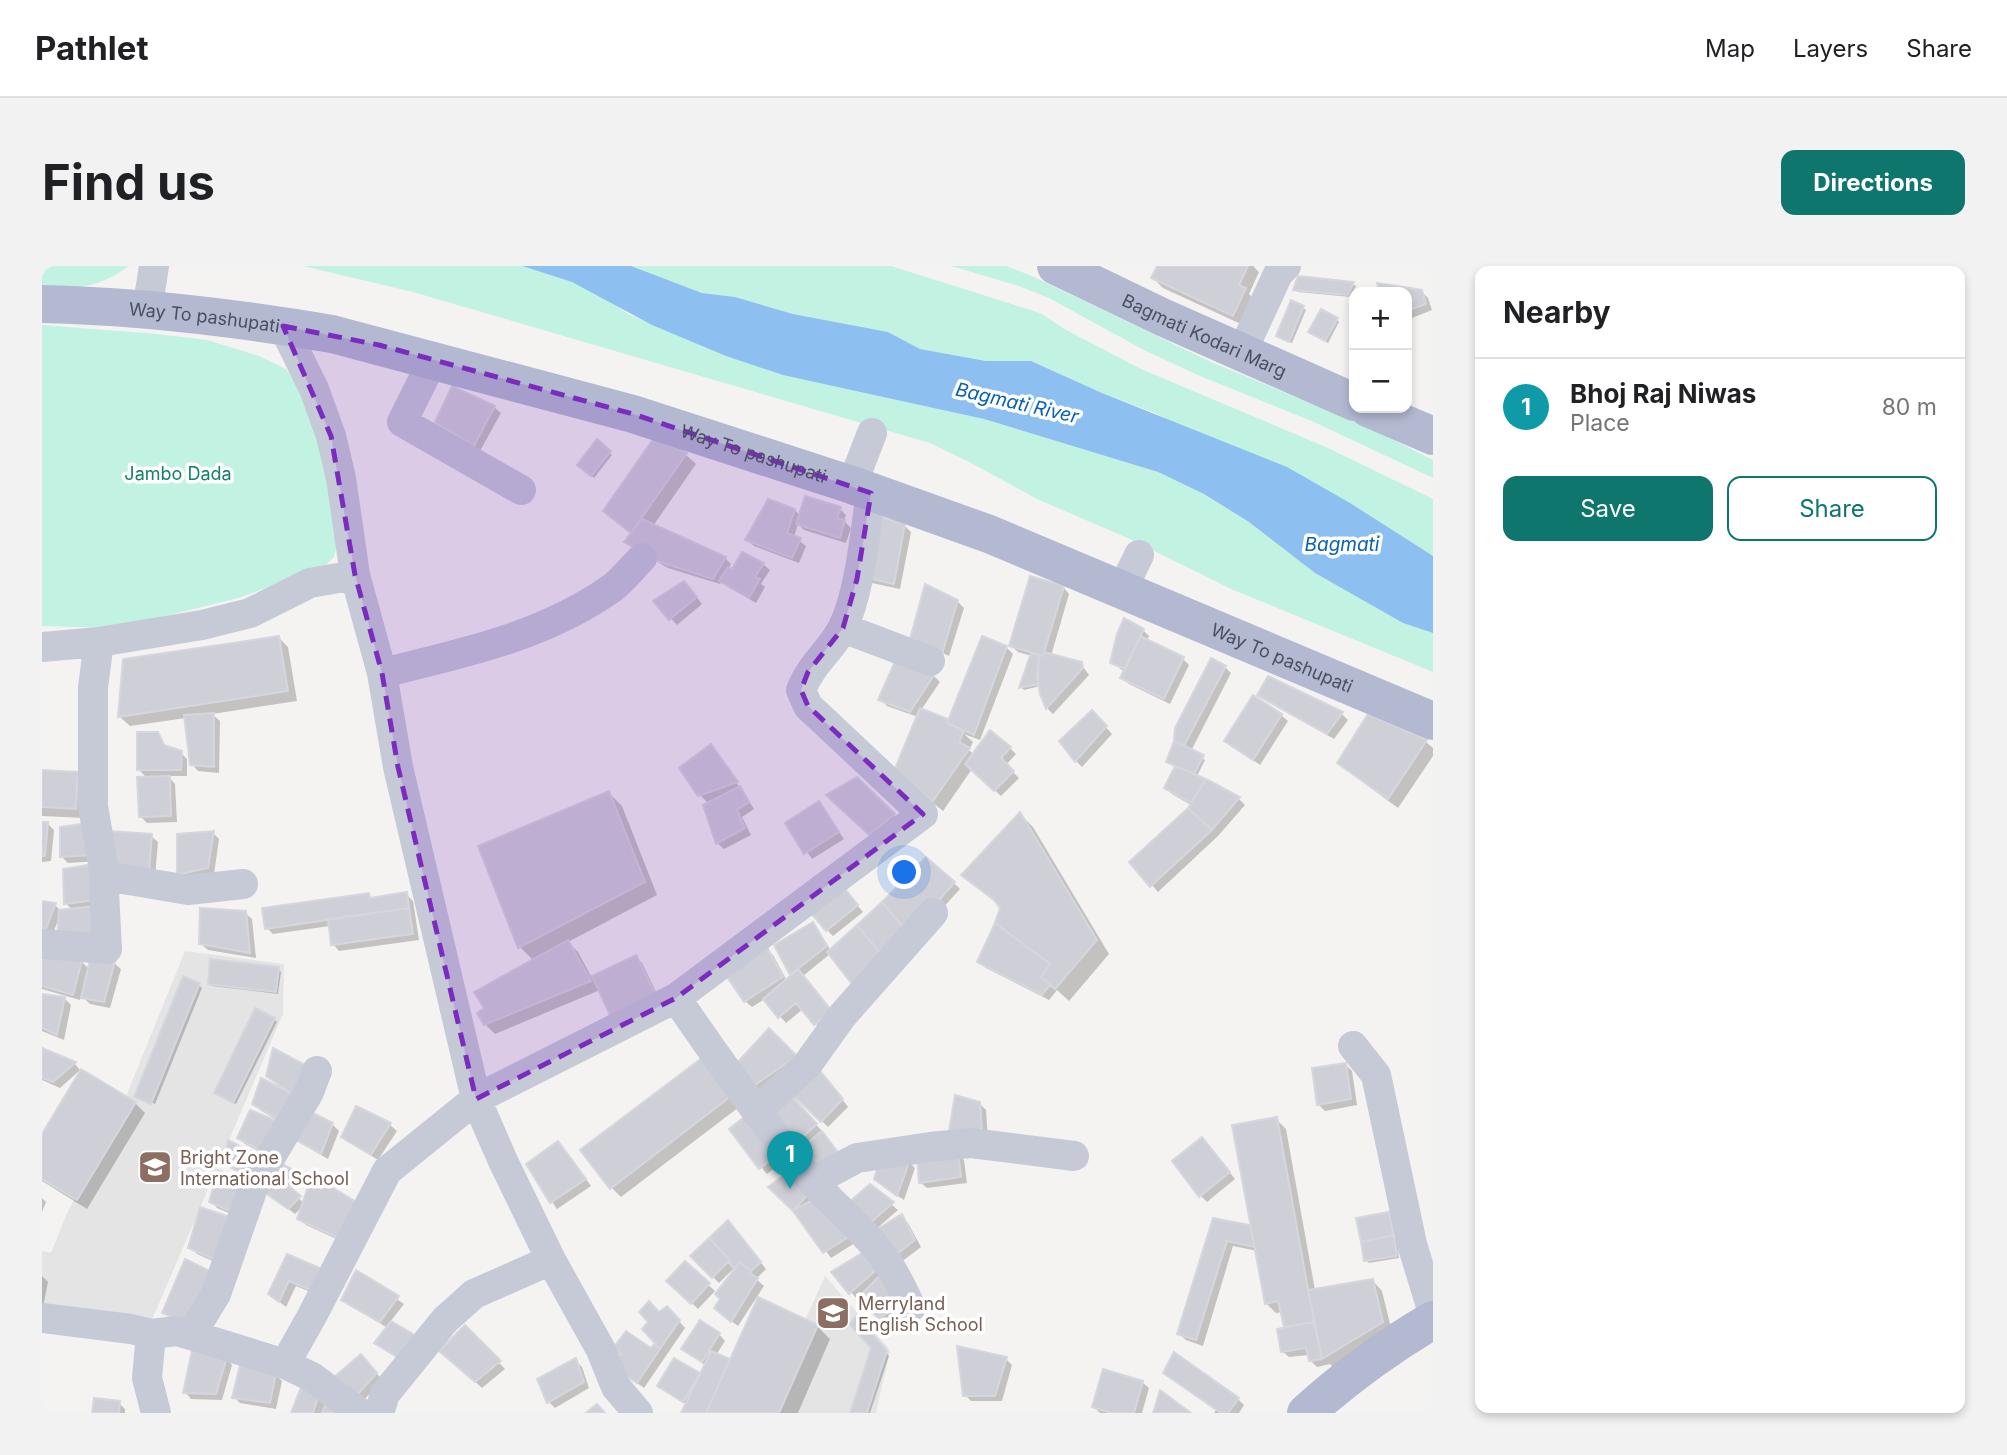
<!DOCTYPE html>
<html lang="en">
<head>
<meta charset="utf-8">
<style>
	:root { --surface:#fff; --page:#f2f2f2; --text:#202124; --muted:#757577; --line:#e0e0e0; --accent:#0f766e }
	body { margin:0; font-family:Inter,sans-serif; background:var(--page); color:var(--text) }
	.controls { position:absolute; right:21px; top:21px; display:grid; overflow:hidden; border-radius:14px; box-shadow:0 4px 10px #0003 }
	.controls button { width:63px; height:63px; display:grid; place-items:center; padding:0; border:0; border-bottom:2px solid var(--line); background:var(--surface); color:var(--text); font:35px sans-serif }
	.you { position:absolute; left:863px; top:607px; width:24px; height:24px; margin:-18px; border:5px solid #fff; border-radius:50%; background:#1a73e8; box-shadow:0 0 0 10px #1a73e833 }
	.badge { display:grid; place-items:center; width:46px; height:46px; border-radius:50%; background:var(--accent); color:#fff; font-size:23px; font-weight:700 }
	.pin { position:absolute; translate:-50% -58px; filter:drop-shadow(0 2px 4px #0008) }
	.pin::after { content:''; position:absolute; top:37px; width:24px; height:21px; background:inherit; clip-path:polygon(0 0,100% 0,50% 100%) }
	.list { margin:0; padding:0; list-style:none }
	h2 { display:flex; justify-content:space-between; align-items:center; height:91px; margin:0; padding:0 28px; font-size:30px }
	h2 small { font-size:23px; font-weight:400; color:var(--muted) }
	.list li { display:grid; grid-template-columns:46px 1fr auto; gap:21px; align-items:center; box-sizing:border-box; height:98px; padding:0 28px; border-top:2px solid var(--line) }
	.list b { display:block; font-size:26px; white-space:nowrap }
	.list p { margin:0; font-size:23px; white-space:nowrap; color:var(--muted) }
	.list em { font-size:23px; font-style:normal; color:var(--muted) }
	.actions { display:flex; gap:14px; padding:21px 28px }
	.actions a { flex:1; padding:16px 0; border:2px solid var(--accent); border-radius:14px; text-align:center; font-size:24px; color:var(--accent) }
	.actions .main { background:var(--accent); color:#fff }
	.map { position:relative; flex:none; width:1391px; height:1147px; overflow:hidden; border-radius:14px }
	header { display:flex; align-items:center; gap:42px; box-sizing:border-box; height:98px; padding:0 35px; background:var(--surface); border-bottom:2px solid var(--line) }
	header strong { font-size:33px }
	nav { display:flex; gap:38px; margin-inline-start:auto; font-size:24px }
	.intro { display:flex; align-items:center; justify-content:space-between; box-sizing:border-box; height:168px; padding:0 42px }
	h1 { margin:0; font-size:49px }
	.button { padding:18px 32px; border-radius:14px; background:var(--accent); color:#fff; font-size:24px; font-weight:700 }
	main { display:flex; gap:42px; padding:0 42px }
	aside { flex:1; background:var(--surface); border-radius:14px; box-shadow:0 4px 10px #0003 }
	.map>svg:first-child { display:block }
	.education { fill:#e5e4e4 }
	.green { fill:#c1f2e2 }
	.water { fill:#8dbff0 }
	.shadow { fill:#0003 }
	.building { fill:#cfd0d7; stroke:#d6d6de; stroke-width:2 }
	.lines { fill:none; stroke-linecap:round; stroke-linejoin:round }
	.minor { stroke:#c6cad7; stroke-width:30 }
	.major { stroke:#b2b9d1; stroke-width:38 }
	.marked { fill:#7b2cbf; fill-opacity:0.2; stroke:#7b2cbf; stroke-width:5; stroke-dasharray:14 9; stroke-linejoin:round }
	.labels { text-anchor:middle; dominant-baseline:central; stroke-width:7; stroke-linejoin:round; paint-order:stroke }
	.street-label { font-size:18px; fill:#494f61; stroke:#fff }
	.park-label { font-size:18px; fill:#158169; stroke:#fff }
	.education-label { font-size:18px; fill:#785e54; stroke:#fff; text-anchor:start }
	.water-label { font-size:19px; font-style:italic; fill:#0860b5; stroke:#fff }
</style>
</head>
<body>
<header>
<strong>Pathlet</strong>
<nav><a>Map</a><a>Layers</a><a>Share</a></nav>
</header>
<div class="intro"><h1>Find us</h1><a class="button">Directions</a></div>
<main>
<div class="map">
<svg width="1391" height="1147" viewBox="0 0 1391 1147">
	<rect width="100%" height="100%" fill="#f4f3f2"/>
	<path class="education" d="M143,685L242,698L241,748L110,1054L0,1046V985L9,987L25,947L74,855Z
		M783,1010L848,1084L834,1147H721Z"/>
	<path class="green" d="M0,0H87C58,21 36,25 0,19Z
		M261,0H480L530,16L561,31L586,48L684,90L942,153L1116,206L1162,228L1207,256L1273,307L1361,357L1391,367V406L1189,323L1088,273L995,233L933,199L888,177L371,26Z
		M589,0H849L998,47L1024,64L1099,103L1286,182L1391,233V290L1113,147L1060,127L989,95H944L878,83L846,66L751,48L693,31L660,27Z
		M909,0H964L990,10L1169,96L1328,162L1391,194V212L1272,156L1158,110L1102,84L1007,32L977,20Z
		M0,59L115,68L165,74L217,90L244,103L264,129L278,159L298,268L292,291L281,302L196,332L75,362L0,360Z"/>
	<path class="water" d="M480,0H589L660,27L693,31L751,48L846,66L878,83L944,95H989L1060,127L1245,201L1308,237L1391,290V367L1361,357L1273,307L1207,256L1162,228L1116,206L942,153L741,109L684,90L610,59L530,16Z"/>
	<path class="shadow" d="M1117,0H1211L1217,6L1207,28L1213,34L1201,59L1121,22L1111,12Z
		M1257,12L1311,18L1314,20L1309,31L1256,26L1253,23Z
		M1338,19L1379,25L1386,32L1390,44L1365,54V26H1340Z
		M1261,42L1264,44L1250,77L1239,73L1236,70Z
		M1295,53L1297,56L1286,77L1268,66Z
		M452,141L459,147L438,185L395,155Z
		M614,171L644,189L654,198L611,260L683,292L689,298L687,303L690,305L721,298L728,304L719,318L723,321L714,337L686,321L680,315L678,318L626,302L591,282L584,276L597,271L571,251Z
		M555,176L570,189L552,212L537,198Z
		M726,235L753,244L758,250L798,243L804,249L802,255L809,262L804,277L762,264L756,258L752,271L764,280L757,297L712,280L705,274Z
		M862,259L869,266L858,323L830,317L823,311Z
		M1021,321L1027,328L1009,390L1039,398L1047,409L1011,448L1005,442L998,420L982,424L979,421L990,390L976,386L969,380Z
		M649,324L660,338L635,359L614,336Z
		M915,335L922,342L907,390L875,374Z
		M1101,364L1107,370L1105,375L1141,393L1147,399L1128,438L1087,418L1080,411L1083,406L1070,397Z
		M236,371L246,381L255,435L170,448L178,455L177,507L156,505L150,498L144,452L88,460L78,451L83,395Z
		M964,381L971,388L938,474L922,468L931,476L927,484L932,489L968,482L974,488L964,499L977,512L959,530L930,503L901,545L864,515L876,451L845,440L839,433L855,395L892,410L898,416L879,444L907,455Z
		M1183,401L1189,407L1149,485L1163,494L1154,512L1197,533L1203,539L1176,570L1116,626L1110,619L1149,539L1130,528L1124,522L1135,501L1126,495Z
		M1226,412L1300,448L1306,454L1292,473L1224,435L1218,428Z
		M1050,446L1070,468L1040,501L1034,495Z
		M1239,449L1246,455L1218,499L1184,475Z
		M1327,450L1384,476L1391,482V490L1356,542L1307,506L1297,497Z
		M115,468L125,482L139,487L145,493V510H126L133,518L135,556L105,557L99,551L105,512L97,504Z
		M675,487L712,543L700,551L709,569L682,583L675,577L667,538L658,529Z
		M0,506L35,508L45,517L43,552L0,550Z
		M815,513L858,555L835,574L787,529Z
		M567,527L580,540L615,629L526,676L536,686L550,712L594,691L600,697L619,736L558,724L453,768L443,758L492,695L478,681Z
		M777,538L802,573L770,593L745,558Z
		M978,548L991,561L1067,688L1027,735L1015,724L1007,734L944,702L937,696L959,641L921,609Z
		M5,557L12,564L9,595L0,596V558Z
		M20,562L56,595L26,597L20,591Z
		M171,567L177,573L172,608L143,614L137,608Z
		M109,570L116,576L113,611L76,608Z
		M22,605L60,640L18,650L6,679L0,637L13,639L20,646L31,644L23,637Z
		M912,617L918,623L822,728L788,688L761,710L795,752L780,765L761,743L744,757L723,733L710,741L703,735L724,683L731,689L745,715L751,710L734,680L771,659L777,665L789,685Z
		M364,628L371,635L377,674L297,685L291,678L288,660L231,668L225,662L326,629L331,633Z
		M806,628L821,646L791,670L785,664Z
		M203,647L210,653L214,692L166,684L159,678Z
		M0,692L39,695L48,704L72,697L79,703L68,742L48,738L39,729L38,734L0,723Z
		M236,703L239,706L236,728L170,720L167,717Z
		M157,719L160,722L113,838L95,830Z
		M0,730L22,732L29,739L22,774L0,765Z
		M232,753L235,756L194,838L177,830L174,827Z
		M727,764L760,797L718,826L711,820Z
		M0,784L33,798L38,804L18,822L0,814Z
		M1304,799L1310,805L1315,839L1283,845L1276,838Z
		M262,801L241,860L290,858L297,865L286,893L253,874L232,893L203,878L197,872L237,858L238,856L218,844L212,838L239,822L226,810Z
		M673,801L701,838L579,931L569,921Z
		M785,813L806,841L786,861L751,826Z
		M745,827L780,865L757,887Z
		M93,837L103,847L45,943L0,915V871Z
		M937,837L944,844L946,873L915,871Z
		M315,843L348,859L355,865L336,894L301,871Z
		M1234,853L1244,863L1273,1024L1331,1015L1340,1025L1350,1066L1291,1101L1288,1098L1275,1101L1268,1094L1267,1089L1247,1091L1240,1085L1244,1063L1240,1046L1234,1047L1224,1037L1215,985L1191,980L1161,1080L1144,1074L1137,1068L1172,954L1207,960L1211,964Z
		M689,864L745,892L725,908Z
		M1166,879L1193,913L1165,936L1158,929Z
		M522,883L549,920L515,943L486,899Z
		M915,888L922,894L925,917L885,922L878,916Z
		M867,896L873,902L862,934L841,920Z
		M178,906L201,953L175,942L169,935Z
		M252,906L258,913L249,925L303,977L264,959L257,952L262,939L253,948L222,924Z
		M729,921L777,932L816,975L789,992L754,945Z
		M828,921L856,944L833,964L827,958Z
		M0,932L4,936L0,946Z
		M159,943L182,1000L155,988L148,981Z
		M1347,947L1353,954L1357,992L1327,997L1324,994Z
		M859,951L866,957L879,981L858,997L851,991Z
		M692,963L724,1003L714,1013L722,1020L696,1060L680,1048L697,1001L695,999L677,1017L650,990Z
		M246,990L276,1029L254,1020L244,1041L228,1028Z
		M831,992L866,1042L844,1058L817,1031L815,1033L792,1006Z
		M643,997L673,1025L656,1043L627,1015Z
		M315,1006L362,1038L348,1056L368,1100L334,1077L346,1062L308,1040L301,1034Z
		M0,1010L6,1016L1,1041H0Z
		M618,1048H631L643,1062L602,1122L579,1106L609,1085L616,1076Z
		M815,1052L847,1090L828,1147H810L831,1081Z
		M775,1060L788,1073L756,1147H641L645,1139L617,1120L657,1108L659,1110L664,1100L642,1083L677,1068L683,1075L674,1089L689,1096Z
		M423,1062L463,1103L440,1122L406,1091Z
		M184,1092L190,1099L180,1134L149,1133L143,1126Z
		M964,1093L970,1099L960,1135H929L923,1129Z
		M534,1095L540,1101L547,1122L513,1142L507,1136L497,1114Z
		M326,1096L340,1114L321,1135L298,1119Z
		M233,1108L240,1115L234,1143L198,1137L192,1131Z
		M1130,1113L1196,1133L1202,1139L1197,1147H1172L1174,1144Z
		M1100,1116L1107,1122L1100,1147H1058L1052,1141Z
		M262,1118L285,1131L282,1139L304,1147H251Z
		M77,1137L83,1143V1147H52Z"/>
	<path class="building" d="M1115,0H1206L1197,19L1204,22L1191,50L1109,12Z
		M1256,10L1312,16L1306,29L1251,24Z
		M1335,17L1380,24L1384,38L1365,45V26H1338Z
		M1249,34L1262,40L1247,76L1234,70Z
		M1279,43L1296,52L1283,75L1266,66Z
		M410,120L453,140L432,180L393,156Z
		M614,169L645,187L589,267L561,245Z
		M555,173L569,185L549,210L535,199Z
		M763,230L799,241L795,252L803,254L798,272L754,258Z
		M726,233L753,243L745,267L759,272L750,292L703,274Z
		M828,248L863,258L852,318L821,311Z
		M600,253L684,291L671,313L618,296L582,276Z
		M700,286L722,297L713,311L718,313L707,332L677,315L686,301L690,303Z
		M988,310L1022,320L1001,390L967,380Z
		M642,315L655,331L627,354L611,335Z
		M883,318L916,334L900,388L868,373Z
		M1082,352L1102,363L1083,403L1068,397L1075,368Z
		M237,370L246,425L76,451L81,393Z
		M940,370L965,380L932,469L905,457Z
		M1098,370L1142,391L1122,433L1078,412Z
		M1002,386L1040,396L1041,402L1004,443L998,428L995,409L997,389L1001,390Z
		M989,387L997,389L996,418L977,422Z
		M1169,392L1184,400L1142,480L1132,475L1133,462Z
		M854,393L892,409L868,446L836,434Z
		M1226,410L1301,446L1285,468L1215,429Z
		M1211,429L1240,448L1211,494L1182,475Z
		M878,442L906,453L905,457L922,465L917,476L928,482L890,536L852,505Z
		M1050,444L1065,460L1033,496L1017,475Z
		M172,447V501L148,499L142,449Z
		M1326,448L1385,474L1346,533L1295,497Z
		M948,464L969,481L959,492L972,505L952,525L923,498Z
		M95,466H116L122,479L140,485L139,504H95Z
		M1132,475L1162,489L1152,508L1124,496Z
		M669,478L696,516L656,530L637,502Z
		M1133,500L1164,513L1149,537L1122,522Z
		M0,504L36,506L34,543L0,541Z
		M128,510L129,550L97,551L95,511Z
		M815,511L853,548L827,569L784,529Z
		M1164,513L1198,531L1170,564L1146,542Z
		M698,520L707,536L695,544L703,562L674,578L661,539Z
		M567,525L603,616L476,682L436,580Z
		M777,535L797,566L762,588L743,557Z
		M1146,542L1170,564L1108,621L1087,596Z
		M978,546L1055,674L1013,723L999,711L1008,698L953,657L958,642L952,634L919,609Z
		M0,556H6L3,590H0Z
		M52,556L50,589L18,591V561Z
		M66,565L110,568L107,606L68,602Z
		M172,565L166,602L135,609V568Z
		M884,591L913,616L867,668L840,636Z
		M57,597L54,634L22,638L21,603Z
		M800,619L816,639L784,665L764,641Z
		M365,626L367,642L223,663L220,642L327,627L328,632Z
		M0,635L14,637L0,673Z
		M840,636L867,668L843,693L815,659Z
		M53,640L54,677L15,676L17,644Z
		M158,642L204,645L208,687L157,678Z
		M367,642L371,668L289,679L286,653Z
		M771,656L785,680L748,709L732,679Z
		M953,657L1008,698L999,711L1008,719L1000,729L935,696Z
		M815,659L843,693L814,723L785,686Z
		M526,674L549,715L442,759L435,747L442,742L432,726Z
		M725,681L741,711L702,736L681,705Z
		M594,689L614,729L572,758L550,710Z
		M0,690L40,694L31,729L0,720Z
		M48,693L73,695L62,736L39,732Z
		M168,693L237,701L234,726L166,718Z
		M756,703L790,745L772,759L754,737L736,752L721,733Z
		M141,710L158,717L109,838L92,831Z
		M0,728L23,731L15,769L0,762Z
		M213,742L233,752L191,837L172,827Z
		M727,762L755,790L710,821L693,799Z
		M0,782L34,796L11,816L0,812Z
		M231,782L263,799L251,828L224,810Z
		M664,789L693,827L568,923L538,884Z
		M1304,797L1309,833L1275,839L1270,802Z
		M39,803L94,836L35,934L0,913V868Z
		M778,805L801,833L779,856L748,826Z
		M219,812L251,828L236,853L210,838Z
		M745,825L775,858L749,882L719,849Z
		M913,829L938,836L940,867L907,865Z
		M314,840L349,857L329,889L299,871Z
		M259,841L291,857L279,888L244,868Z
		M208,844L245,859L225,888L195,872Z
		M710,845L740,885L717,903L687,863Z
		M1235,851L1272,1056L1242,1061L1236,1035L1223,1038L1190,859Z
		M780,865L804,897L773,907L757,884Z
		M1160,871L1188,906L1157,931L1130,895Z
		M186,874L220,892L207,913L182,897Z
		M516,875L544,913L508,937L484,898Z
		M916,886L919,911L877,917L875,889Z
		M839,889L868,894L855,930L832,913Z
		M233,894L253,905L244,918L259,930L246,943L219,924Z
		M752,902L769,925L751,945L726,921Z
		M176,904L207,917L195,948L167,936Z
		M270,909L316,937L296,972L255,953Z
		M828,918L852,936L826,959L806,937Z
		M777,930L811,968L781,987L751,945Z
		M158,941L188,951L176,995L146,982Z
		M1347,946L1352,969L1319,976L1314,952Z
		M860,948L873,974L850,992L832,965Z
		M1171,952L1208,959L1212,981L1185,975L1154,1074L1135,1068Z
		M686,954L719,996L709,1005L698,996L693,1003L686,996L688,994L667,972Z
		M1352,969L1355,990L1322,995L1319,976Z
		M667,972L688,994L670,1012L648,990Z
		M825,984L834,1004L807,1028L789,1006Z
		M245,988L278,1002L269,1024L247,1015L237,1036L226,1028Z
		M143,993L176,1009L150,1060L120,1047Z
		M643,995L668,1017L649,1038L624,1015Z
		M698,996L709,1005L708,1007L716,1012L689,1056L672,1042L678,1033L673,1028Z
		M314,1004L357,1030L338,1056L299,1034Z
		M840,1007L861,1035L837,1053L816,1032Z
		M1331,1013L1341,1056L1280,1093L1266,1024Z
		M716,1031L776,1059L737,1147H664Z
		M607,1035L617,1046L625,1040L638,1054L618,1083L600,1063L606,1056L597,1046Z
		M815,1049L845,1085L825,1147H808L829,1082L807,1058Z
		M658,1054L678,1067L660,1096L639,1083Z
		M349,1055L385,1076L360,1094L332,1077Z
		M1272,1056L1280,1093L1267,1095L1264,1082L1239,1086L1235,1063Z
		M423,1059L459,1095L433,1116L397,1085Z
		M584,1065L609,1082L612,1078L618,1083L595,1117L570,1100L579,1088L571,1082Z
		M915,1080L965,1091L953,1130H921Z
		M150,1084L185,1091L174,1128L141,1127Z
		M669,1085L688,1093L664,1147H639Z
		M1132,1086L1197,1132L1186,1147H1179L1121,1107Z
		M319,1088L335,1107L314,1130L290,1113Z
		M534,1092L542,1116L505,1137L495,1113Z
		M632,1092L658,1107L641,1136L615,1120Z
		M199,1095L234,1107L228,1137L190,1132Z
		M1061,1103L1101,1115L1092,1147H1069L1050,1141Z
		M261,1116L279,1123L271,1147H249Z
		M1118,1124L1149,1147H1111Z
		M287,1130L307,1147H280Z
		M52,1132L78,1135L77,1147H50Z
		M555,1138L563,1147H544Z"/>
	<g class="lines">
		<path class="minor" d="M105,45L112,0
			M241,60L272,123L289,170L299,212L313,309L340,407L356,501L434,833L461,895L509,994L559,1084L574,1121L596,1147
			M1200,86L1236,8L1244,0
			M391,94L360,156L479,224
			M810,219L830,167
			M1080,324L1097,289
			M801,362L888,395
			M0,381L57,376L160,359L208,347L268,317L313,309
			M340,407C419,388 503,370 570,322C581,314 590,302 600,292
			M63,610L146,624L201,618
			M0,678L65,683L62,626L63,610L51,540V421L57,376
			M634,732C675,792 717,852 764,908C786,935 815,957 837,985C851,1003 860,1022 869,1041
			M1311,780L1334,809L1370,978L1391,1047
			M714,846L765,799L800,750L891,647
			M770,916L815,892L888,881L929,877L1032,890
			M0,1052L89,1063L109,1068L135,1065L149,1069L243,1098L270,1111L318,1147
			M109,1068L105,1112L114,1147
			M149,1069L174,1028L212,919L267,826L275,805
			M243,1098L270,1050L345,905L434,833L634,732L881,548L766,440L759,424C770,396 790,384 801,361C818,326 823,266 829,227
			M337,1147L343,1128L403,1054L432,1028L509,994"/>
		<g class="major">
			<path id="s1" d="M1014,0L1120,51L1312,136"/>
			<path id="s2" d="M0,38C97,40 195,52 290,68L591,148L810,219L947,268L1391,455"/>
			<path d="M1326,142L1391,170"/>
			<path d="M1264,1147C1304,1111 1345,1081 1391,1054"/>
		</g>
	</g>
	<path class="marked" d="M241,60L337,79L591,148L829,227L815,313L801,362L766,406L759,424L766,440L881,548L634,732L434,833L356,501L340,407L313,309L289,170Z"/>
	<defs>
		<g id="school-square" transform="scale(1.75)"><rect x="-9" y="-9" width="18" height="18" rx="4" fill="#8d6e63" stroke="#fff"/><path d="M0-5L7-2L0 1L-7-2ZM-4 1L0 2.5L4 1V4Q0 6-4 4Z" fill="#fff"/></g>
	</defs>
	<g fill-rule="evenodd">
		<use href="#school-square" x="113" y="901"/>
		<use href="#school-square" x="791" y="1047"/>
	</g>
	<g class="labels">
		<g class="street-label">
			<text stroke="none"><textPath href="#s2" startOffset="163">Way To pashupati</textPath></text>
			<text stroke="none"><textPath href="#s1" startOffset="164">Bagmati Kodari Marg</textPath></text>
			<text stroke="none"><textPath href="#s2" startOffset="730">Way To pashupati</textPath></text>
			<text stroke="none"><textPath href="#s2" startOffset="1297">Way To pashupati</textPath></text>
		</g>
		<g class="park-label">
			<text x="136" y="207">Jambo Dada</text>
		</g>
		<g class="education-label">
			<text x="138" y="891">Bright Zone<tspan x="138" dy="21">International School</tspan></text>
			<text x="816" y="1037">Merryland<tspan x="816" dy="21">English School</tspan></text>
		</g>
		<g class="water-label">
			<text transform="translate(975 137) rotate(13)">Bagmati River</text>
			<text x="1300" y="278">Bagmati</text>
		</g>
	</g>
</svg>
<div class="controls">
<button>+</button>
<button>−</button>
</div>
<div class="you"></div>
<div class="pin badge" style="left:748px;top:923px;background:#0f9aa8">1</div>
</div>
<aside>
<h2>Nearby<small></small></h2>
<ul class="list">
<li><span class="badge" style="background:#0f9aa8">1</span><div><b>Bhoj Raj Niwas</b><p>Place</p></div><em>80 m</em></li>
</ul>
<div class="actions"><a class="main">Save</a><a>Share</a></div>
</aside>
</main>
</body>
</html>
